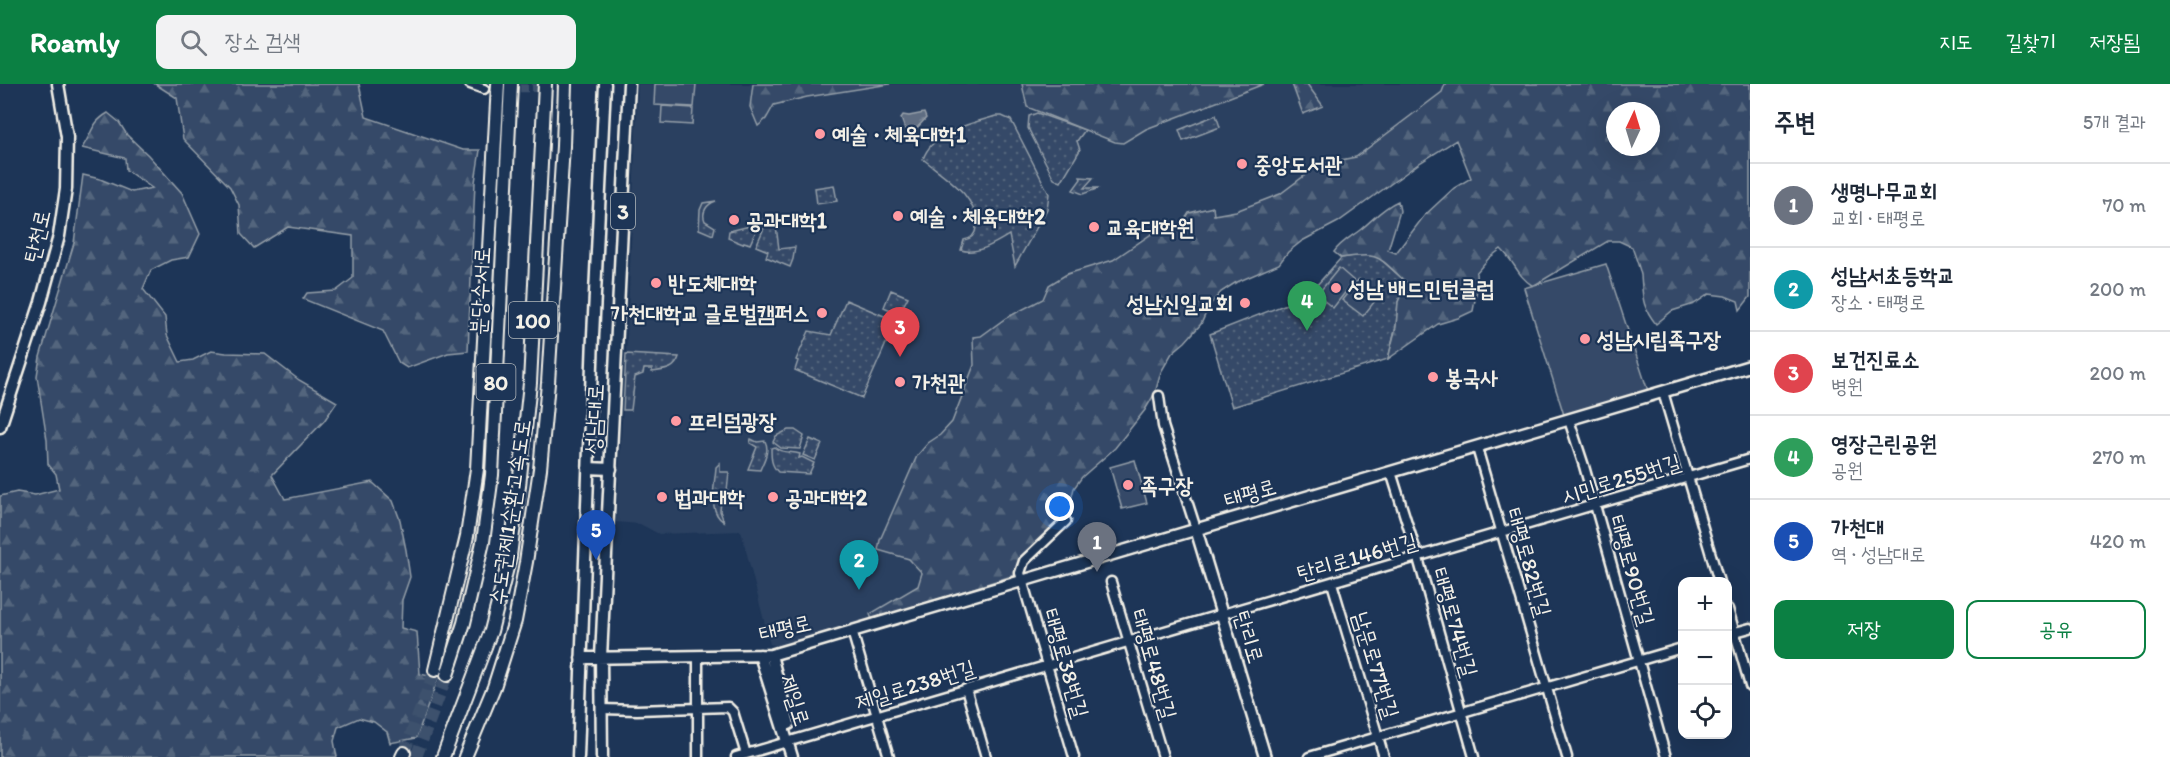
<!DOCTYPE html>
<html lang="ko">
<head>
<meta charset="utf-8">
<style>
	:root { --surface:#fff; --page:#f2f2f3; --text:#1f2937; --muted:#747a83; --line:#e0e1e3; --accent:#0b8043 }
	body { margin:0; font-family:Itim,"Poor Story",sans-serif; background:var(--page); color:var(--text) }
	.controls { position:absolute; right:18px; bottom:18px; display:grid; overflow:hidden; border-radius:12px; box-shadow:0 6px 24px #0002 }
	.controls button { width:54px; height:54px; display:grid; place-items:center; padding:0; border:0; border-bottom:2px solid var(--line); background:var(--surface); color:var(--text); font:30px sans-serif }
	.compass { position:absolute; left:1606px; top:18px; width:54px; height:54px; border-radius:50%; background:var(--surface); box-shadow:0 6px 24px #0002; rotate:4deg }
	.you { position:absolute; left:1060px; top:423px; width:21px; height:21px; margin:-15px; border:4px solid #fff; border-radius:50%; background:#1a73e8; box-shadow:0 0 0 9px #1a73e833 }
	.badge { display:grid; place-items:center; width:39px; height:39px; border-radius:50%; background:var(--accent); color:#fff; font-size:20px; font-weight:700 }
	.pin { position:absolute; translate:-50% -50px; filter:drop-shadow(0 2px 3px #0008) }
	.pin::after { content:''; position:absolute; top:32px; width:21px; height:18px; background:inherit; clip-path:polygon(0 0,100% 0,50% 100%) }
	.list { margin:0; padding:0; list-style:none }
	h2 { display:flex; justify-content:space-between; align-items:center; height:78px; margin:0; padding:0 24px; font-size:26px }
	h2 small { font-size:20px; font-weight:400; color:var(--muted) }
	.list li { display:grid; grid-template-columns:39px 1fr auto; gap:18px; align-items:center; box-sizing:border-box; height:84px; padding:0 24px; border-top:2px solid var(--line) }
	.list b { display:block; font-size:22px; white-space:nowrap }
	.list p { margin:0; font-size:20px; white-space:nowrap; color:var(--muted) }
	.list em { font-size:20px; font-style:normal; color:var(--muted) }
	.actions { display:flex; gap:12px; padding:18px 24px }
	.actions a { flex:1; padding:14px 0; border:2px solid var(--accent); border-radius:12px; text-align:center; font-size:21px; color:var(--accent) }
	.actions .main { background:var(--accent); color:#fff }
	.icon { flex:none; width:33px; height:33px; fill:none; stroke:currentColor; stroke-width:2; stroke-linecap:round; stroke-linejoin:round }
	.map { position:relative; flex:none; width:1750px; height:673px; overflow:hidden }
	header { display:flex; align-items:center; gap:36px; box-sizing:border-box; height:84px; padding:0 30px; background:var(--accent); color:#fff }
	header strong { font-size:28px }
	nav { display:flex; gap:33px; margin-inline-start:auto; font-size:21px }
	.search { width:420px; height:54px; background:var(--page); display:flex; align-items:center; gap:15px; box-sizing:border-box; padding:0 21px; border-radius:12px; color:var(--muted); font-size:22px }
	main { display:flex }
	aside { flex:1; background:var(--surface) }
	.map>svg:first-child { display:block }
	.built { fill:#2a4060 }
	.grass { fill:url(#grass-dots); stroke:#949ea8; stroke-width:1.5 }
	.forest { fill:url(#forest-firs); stroke:#949ea8; stroke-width:1.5; fill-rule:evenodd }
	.pitch { fill:#354a67; stroke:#949ea8; stroke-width:1.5 }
	.water { fill:url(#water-ripples); stroke:#9aa2ab; stroke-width:1.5 }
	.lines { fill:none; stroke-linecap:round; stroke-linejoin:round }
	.minor-tunnel { stroke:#3d516d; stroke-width:8; stroke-dasharray:8 4; stroke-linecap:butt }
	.highway-tunnel { stroke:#3d516d; stroke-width:12; stroke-dasharray:12 6; stroke-linecap:butt }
	.minor-casing { stroke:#f4f1e8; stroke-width:13 }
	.major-casing { stroke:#f4f1e8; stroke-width:15 }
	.highway-casing { stroke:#f4f1e8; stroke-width:16 }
	.minor { stroke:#1d3557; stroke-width:8 }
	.major { stroke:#1d3557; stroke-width:10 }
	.highway { stroke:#1d3557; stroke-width:12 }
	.poi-dot { fill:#ff9aa2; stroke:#1d3557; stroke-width:2 }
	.labels { text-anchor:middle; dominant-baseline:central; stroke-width:4.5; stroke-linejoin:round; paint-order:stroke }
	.shield { fill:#1d3557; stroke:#b4b9bc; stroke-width:1.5 }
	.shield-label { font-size:21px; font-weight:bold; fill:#f4f1e8 }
	.poi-label { font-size:22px; font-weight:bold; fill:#f4f1e8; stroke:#1d3557; text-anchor:start }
	.street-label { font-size:22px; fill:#f4f1e8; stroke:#1d3557 }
</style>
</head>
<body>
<header>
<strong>Roamly</strong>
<div class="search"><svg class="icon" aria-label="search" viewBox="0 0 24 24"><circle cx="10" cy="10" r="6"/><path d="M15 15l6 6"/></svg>장소 검색</div>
<nav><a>지도</a><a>길찾기</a><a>저장됨</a></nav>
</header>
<main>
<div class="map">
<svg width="1750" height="673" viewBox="0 0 1750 673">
	<defs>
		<pattern id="grass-dots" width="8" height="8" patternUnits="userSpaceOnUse" patternTransform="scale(1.5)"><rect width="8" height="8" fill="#354a67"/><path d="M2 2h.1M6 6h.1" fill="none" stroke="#53657d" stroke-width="1.8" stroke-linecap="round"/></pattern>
		<pattern id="forest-firs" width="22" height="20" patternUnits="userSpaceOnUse" patternTransform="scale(1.5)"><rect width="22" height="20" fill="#354a67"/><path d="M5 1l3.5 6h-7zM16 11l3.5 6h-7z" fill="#53657d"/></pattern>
		<pattern id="water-ripples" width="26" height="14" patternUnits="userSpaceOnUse" patternTransform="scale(1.5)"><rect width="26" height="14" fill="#5e6d82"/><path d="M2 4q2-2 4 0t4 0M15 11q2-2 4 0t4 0" fill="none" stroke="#768294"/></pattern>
	</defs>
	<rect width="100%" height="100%" fill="#1d3557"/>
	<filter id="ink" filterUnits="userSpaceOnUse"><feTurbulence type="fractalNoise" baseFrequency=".0167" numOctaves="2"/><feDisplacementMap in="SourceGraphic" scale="12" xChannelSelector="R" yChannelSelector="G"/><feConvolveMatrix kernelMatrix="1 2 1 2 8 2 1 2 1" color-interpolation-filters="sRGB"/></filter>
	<g filter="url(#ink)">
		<path class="built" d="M638,0H753L750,23L766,35L774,21L807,13L890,0H1022L1027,23L1115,58L1123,59L1146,45L1264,0H1445L1442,8L1356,73L1320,80L1280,110L1256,120L1236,127L1213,131V124L1170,146L1153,149L1113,176L1067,190L1049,201L1043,215L1006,234L981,252L973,253L974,281L952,338L940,351L928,359L917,372L880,456L878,466L909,475L922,489L918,502L871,529L872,536L777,562L770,560L741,447L659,450L640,440L616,438L627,253Z"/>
		<path class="grass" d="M1037,29L1085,46L1077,57L1080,66L1061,98L1054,95L1028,44L1029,32Z
			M1216,31L1220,43L1183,57L1179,46Z
			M996,32H1002L1011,36L1049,110L1047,125L1015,182L1009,151C996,159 977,171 961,166L964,156C971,155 975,152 976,144C979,112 945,93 923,75C932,48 971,39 996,32Z
			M1080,93L1093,94L1084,104H1099L1083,110L1073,106L1081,95Z
			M834,101L837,117L817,120L815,104Z
			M716,117C707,120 701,128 705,137L715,143L713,151L699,145L700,126L703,119Z
			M775,134L779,165L795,163L793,175L790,183L766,173L768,167L756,162L768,135Z
			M761,136L750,160L744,158L743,160L728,154L729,147L750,142Z
			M1367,170L1377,172L1406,198L1398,218L1396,243L1388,275L1232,323L1210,250L1307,212L1341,174Z
			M891,206L908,213L899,230L884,223Z
			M846,216L896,237L862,314L795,286L798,277L796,276L809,247L831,251Z
			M626,270L679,273C675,286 665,286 652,288V285H644L643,290L635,293L631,326H623Z
			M788,346H795L804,352L800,365L781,364L773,358L776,352Z
			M751,355L757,358L765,357C770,367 764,376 760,386L748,385L757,363L750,359Z
			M810,355L822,360L815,376L803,371Z
			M774,363C782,370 791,367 800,370L799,374L802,373L814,379L809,390L778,388C771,381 771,374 771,364Z
			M720,379V388H729L727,407H722L720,427L724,438C707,428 715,400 716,383Z"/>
		<path class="forest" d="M155,0H359L366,33L463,66H480L475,98L468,267L448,269L407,284L399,279L383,247L303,215L307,209L336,207L353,194V152L288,143L254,164L241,150L239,121L230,103L183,55L177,14Z
			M753,0H890L807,13L774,21L766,35L758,42L750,23Z
			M1022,0H1264L1146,45L1123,59L1115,58L1027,23Z
			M1292,0H1307L1323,22L1303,30Z
			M1445,0H1750V213L1740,226L1738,217L1725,212L1709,210L1694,220L1672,227L1656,240C1641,221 1643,213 1641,191C1639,182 1635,172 1632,163L1619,157H1608L1533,202C1517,192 1515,178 1501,165L1489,174L1476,189L1477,205L1473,227L1458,234L1438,240L1388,275L1396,243L1398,218L1406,198C1377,172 1381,168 1341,174L1334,168C1341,158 1351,153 1360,146C1373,136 1382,124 1398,117L1400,127L1388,166L1396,169L1424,132L1454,104L1471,94L1456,56L1421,78L1338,138L1302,157L1288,168L1279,180L1235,199L1221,208L1209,222L1201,240L1185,258L1172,269L1161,288L1155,309L1145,326L1115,364L1082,393L1074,404L1069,424L1049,447L1023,472L1015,491L872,536L870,530L918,502L922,489L909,475L878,466L880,456L917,372L928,359L940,351L952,338L974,281L973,253L981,252L1006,234L1043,215L1049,201L1067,190L1113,176L1153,149L1170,146L1182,140L1189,129L1213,123L1214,131L1236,127L1280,110L1320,80L1356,73L1442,8ZM1615,27H1651V63H1615Z
			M108,29L119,38L127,51L148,71L182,109L200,150L189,173L171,176L151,186L143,205L165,233L167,251L180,278L193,276L211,267L226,269L265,270L299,296L337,318L324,337L272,391L285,415L372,398L393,417L400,436L406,466L410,493L402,516L401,544L417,548L420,590L438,594L416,654L390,659L387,648L374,638L359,634L338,643L334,657L337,673H0V412L17,408L35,411L59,405L56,390L48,380L47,356L37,292L40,273L74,159L83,91L100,95L132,108L152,104L126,86L125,74L82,64C93,48 91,39 108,29Z"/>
		<path class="pitch" d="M655,0H696L694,23L654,21Z
			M662,22L693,24L692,41L661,39Z
			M1606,180L1648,307L1564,331L1524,204Z
			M1339,184L1354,197L1333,224L1317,211Z
			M1358,196L1379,212L1363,232L1342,216Z
			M1135,376L1147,419L1122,425L1110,383Z"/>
		<path class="water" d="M924,29L926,34L915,46L905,45L901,34L903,31L909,32Z"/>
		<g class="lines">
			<path class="minor-tunnel" d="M484,5L538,4L563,0"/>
			<path class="highway-tunnel" d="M404,669L435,586
				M416,673L447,591"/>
			<g class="minor-casing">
				<path id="minor" d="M470,0L484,5
					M1663,308L1719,498
					M1159,312L1163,342L1196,445
					M1569,336L1584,382L1666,673
					M1477,364L1567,673
					M1391,388L1418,474L1474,673
					M1066,437L1024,477L1020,489L1074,673
					M1111,498L1163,673
					M1332,499L1384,673
					M1728,525L1750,602
					M852,547L889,673
					M1728,550L1750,544
					M966,605L986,673
					M602,625L637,626L728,623L733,628L746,670
					M698,673V572
					M736,673L1750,375
					M1309,673L1682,564"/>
			</g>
			<g class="major-casing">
				<path id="major" d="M0,343L41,218L59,152L66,105L67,53L58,0
					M588,384L611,385
					M1196,445L1265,673
					M760,571L792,673
					M771,571L789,640
					M581,574L771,571L1750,282
					M578,673L593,252L605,0
					M602,673L601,573L629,0"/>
			</g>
			<g class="highway-casing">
				<path id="highway" d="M435,586L467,452L477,385L498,0
					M447,591L464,539L483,458L492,391L511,0
					M402,673L404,669
					M443,673L491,547L510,472L519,402L530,299L545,0
					M465,673L494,603L515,537L526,478L540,385L548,299L563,62L565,0"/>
			</g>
			<use href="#minor" class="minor"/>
			<use href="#major" class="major"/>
			<use href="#highway" class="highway"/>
		</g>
	</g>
	<g class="poi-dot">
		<circle cx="820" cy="50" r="6"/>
		<circle cx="1242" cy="80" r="6"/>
		<circle cx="898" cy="132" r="6"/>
		<circle cx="734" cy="136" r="6"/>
		<circle cx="1094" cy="143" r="6"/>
		<circle cx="656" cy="199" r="6"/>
		<circle cx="1336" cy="204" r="6"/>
		<circle cx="1245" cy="219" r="6"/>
		<circle cx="822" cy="229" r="6"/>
		<circle cx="1585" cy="255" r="6"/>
		<circle cx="1433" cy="293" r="6"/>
		<circle cx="900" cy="298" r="6"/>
		<circle cx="676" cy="337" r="6"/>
		<circle cx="1128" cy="401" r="6"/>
		<circle cx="662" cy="413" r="6"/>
		<circle cx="773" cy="413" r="6"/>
	</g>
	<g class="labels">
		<g class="shield">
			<rect x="611" y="109" width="24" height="36" rx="4.5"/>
			<rect x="509" y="218" width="48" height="36" rx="4.5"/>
			<rect x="476.5" y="280" width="39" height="36" rx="4.5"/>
		</g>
		<g class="shield-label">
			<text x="623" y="127">3</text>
			<text x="533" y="236">100</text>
			<text x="496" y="298">80</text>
		</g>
		<g class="poi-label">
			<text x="832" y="50">예술ㆍ체육대학1</text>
			<text x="1254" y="80">중앙도서관</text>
			<text x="910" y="132">예술ㆍ체육대학2</text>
			<text x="746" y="136">공과대학1</text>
			<text x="1106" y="143">교육대학원</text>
			<text x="668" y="199">반도체대학</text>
			<text x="1348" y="204">성남 배드민턴클럽</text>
			<text x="1233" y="219" text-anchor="end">성남신일교회</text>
			<text x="810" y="229" text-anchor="end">가천대학교 글로벌캠퍼스</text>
			<text x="1597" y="255">성남시립족구장</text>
			<text x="1445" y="293">봉국사</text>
			<text x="912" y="298">가천관</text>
			<text x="688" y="337">프리덤광장</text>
			<text x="1140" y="401">족구장</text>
			<text x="674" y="413">법과대학</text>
			<text x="785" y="413">공과대학2</text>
		</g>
		<g class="street-label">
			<text transform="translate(37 152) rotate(-77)">탄천로</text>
			<text transform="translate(480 207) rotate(-87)">분당수서로</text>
			<text transform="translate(594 335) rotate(-87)">성남대로</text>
			<text transform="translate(1621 395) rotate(-17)">시민로255번길</text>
			<text transform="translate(1250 409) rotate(-16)">태평로</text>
			<text transform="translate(510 428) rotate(-82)">수도권제1순환고속도로</text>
			<text transform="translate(1357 473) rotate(-16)">탄리로146번길</text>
			<text transform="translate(1529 478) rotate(74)">태평로82번길</text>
			<text transform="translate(1632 486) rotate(74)">태평로90번길</text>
			<text transform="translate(1455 538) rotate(74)">태평로74번길</text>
			<text transform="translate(785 544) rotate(-13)">태평로</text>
			<text transform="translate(1249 553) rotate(73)">탄리로</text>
			<text transform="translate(1066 579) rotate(74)">태평로38번길</text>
			<text transform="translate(1154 580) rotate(74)">태평로48번길</text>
			<text transform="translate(1376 581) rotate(73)">남문로77번길</text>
			<text transform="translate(915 601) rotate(-17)">제일로238번길</text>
			<text transform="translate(795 616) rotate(72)">제일로</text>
		</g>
	</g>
</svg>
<div class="controls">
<button>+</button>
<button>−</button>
<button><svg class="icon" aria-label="locate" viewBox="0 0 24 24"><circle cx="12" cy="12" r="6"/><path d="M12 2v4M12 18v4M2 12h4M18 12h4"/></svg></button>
</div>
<svg class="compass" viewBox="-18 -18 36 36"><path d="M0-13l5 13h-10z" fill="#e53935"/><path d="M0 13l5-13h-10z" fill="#747a83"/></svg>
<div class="you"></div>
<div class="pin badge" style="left:1097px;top:488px;background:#6b7280">1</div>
<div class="pin badge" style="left:859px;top:506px;background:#0f9aa8">2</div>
<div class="pin badge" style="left:900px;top:273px;background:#e0444e">3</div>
<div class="pin badge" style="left:1307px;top:247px;background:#2e9e5b">4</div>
<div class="pin badge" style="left:596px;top:476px;background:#1a4fb4">5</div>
</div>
<aside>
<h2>주변<small>5개 결과</small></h2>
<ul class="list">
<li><span class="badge" style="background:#6b7280">1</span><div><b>생명나무교회</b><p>교회 · 태평로</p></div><em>70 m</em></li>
<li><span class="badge" style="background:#0f9aa8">2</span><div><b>성남서초등학교</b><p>장소 · 태평로</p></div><em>200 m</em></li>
<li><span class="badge" style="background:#e0444e">3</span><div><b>보건진료소</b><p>병원</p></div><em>200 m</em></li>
<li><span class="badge" style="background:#2e9e5b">4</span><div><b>영장근린공원</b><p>공원</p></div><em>270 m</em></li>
<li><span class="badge" style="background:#1a4fb4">5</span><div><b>가천대</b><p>역 · 성남대로</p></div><em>420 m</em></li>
</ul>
<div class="actions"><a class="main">저장</a><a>공유</a></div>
</aside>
</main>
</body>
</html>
